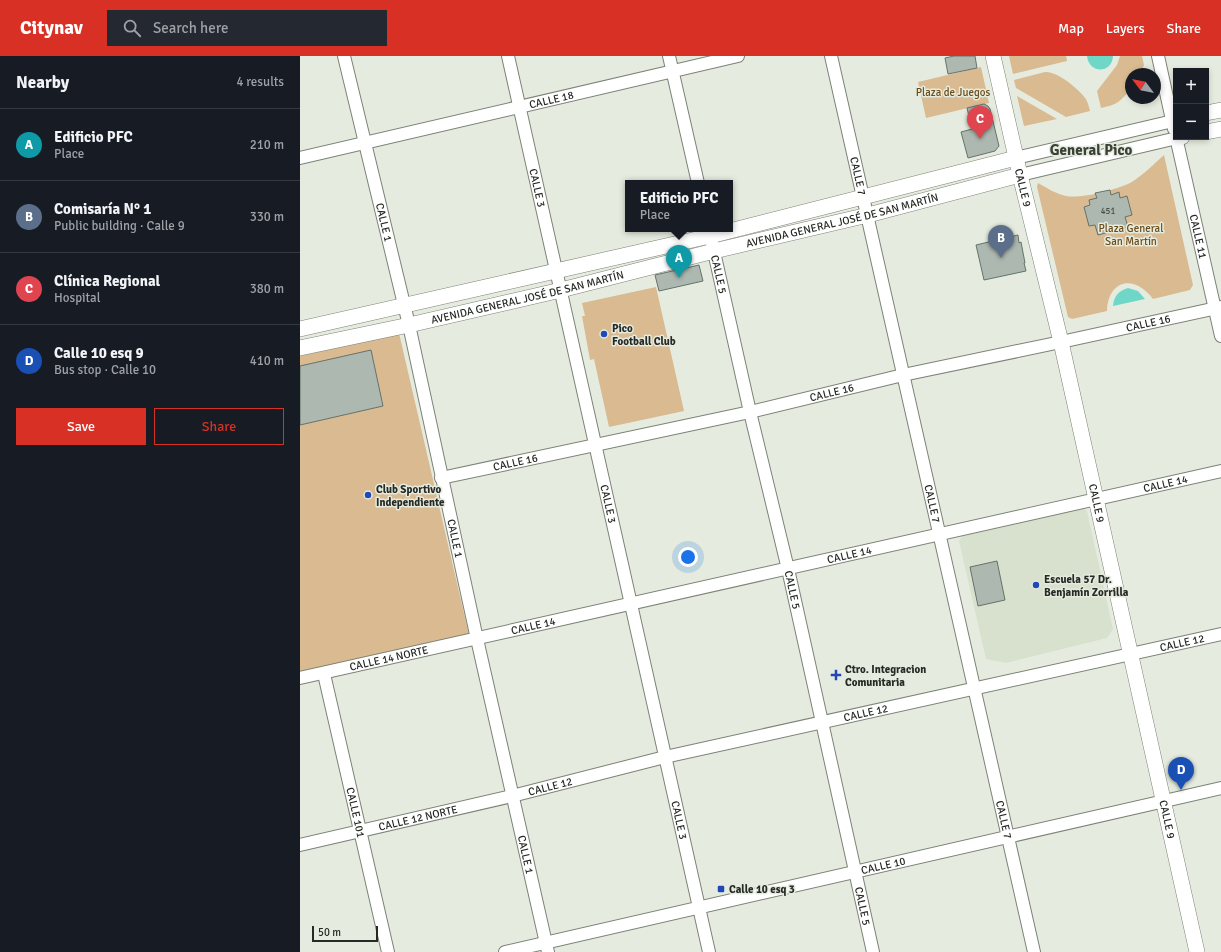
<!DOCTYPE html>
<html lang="en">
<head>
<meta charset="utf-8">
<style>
	:root { --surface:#171b24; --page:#242831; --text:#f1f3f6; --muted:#9ea1a6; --line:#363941; --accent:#d93025 }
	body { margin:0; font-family:Signika,sans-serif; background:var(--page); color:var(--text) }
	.controls { position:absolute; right:12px; top:12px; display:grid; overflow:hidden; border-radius:0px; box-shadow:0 2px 6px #0003 }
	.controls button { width:36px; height:36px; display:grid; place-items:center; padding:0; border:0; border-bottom:1px solid var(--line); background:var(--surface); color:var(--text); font:20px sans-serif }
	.compass { position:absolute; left:825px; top:12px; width:36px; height:36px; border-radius:50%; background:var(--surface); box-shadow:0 2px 6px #0003; rotate:302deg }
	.scale { position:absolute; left:12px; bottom:10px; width:66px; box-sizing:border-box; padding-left:4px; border:2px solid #262924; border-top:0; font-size:11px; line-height:14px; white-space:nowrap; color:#262924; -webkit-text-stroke:3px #e5ecdf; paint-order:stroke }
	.you { position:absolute; left:388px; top:501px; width:14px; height:14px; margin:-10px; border:3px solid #fff; border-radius:50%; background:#1a73e8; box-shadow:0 0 0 6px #1a73e833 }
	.badge { display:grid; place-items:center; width:26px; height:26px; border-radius:50%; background:var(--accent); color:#fff; font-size:13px; font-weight:700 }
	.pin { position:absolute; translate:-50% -33px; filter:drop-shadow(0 1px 2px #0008) }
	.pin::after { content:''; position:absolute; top:21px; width:14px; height:12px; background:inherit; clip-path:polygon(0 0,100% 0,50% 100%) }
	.popup { position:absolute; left:325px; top:124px; width:108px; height:52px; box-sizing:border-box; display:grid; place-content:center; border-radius:0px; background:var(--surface); filter:drop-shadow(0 1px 3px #0005); font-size:13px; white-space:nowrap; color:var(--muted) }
	.popup b { font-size:15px; color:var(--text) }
	.popup::after { content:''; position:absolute; left:50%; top:100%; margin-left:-8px; border:8px solid transparent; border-top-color:var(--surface) }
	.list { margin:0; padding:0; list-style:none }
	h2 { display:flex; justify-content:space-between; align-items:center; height:52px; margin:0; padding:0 16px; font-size:17px }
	h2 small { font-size:13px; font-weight:400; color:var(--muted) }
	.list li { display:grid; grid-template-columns:26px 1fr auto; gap:12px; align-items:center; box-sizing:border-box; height:72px; padding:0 16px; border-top:1px solid var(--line) }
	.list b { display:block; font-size:15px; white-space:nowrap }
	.list p { margin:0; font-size:13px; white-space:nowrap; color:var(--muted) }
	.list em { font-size:13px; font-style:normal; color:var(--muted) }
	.actions { display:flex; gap:8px; padding:12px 16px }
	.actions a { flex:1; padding:9px 0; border:1px solid var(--accent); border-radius:0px; text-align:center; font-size:14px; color:var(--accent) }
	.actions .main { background:var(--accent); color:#fff }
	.icon { flex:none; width:22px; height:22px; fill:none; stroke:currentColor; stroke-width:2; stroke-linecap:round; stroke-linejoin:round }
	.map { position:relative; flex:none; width:921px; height:896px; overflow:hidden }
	header { display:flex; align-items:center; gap:24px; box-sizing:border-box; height:56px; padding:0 20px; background:var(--accent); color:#fff }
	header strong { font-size:19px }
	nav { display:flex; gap:22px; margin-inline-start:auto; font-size:14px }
	.search { width:280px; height:36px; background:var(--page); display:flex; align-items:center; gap:10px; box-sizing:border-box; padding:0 14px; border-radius:0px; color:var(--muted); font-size:15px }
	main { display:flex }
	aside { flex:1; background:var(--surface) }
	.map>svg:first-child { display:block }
	.built { fill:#d7e1ce }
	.green { fill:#d9ba91 }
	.water { fill:#6ed7c8 }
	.building { fill:#acb8b0; stroke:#66726a }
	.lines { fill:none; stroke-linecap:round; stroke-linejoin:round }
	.minor-casing { stroke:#7d8277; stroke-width:14 }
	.major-casing { stroke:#7d8277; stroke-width:16 }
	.minor { stroke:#fff; stroke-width:12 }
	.major { stroke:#fff; stroke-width:15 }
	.poi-dot { fill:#2049b7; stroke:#e5ecdf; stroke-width:1.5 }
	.labels { text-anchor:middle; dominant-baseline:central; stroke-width:3; stroke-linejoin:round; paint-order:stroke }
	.number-label { font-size:9px; fill:#484d47 }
	.park-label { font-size:11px; fill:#6b4c19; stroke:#e5ecdf }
	.street-label { font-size:11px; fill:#262924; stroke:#e5ecdf }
	.poi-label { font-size:11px; font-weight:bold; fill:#262924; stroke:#e5ecdf; text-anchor:start }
	.district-label { font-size:15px; font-weight:bold; fill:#3c4137; stroke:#e5ecdf }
</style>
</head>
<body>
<header>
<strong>Citynav</strong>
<div class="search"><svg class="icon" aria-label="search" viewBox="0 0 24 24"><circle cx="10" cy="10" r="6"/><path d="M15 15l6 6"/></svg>Search here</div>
<nav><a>Map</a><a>Layers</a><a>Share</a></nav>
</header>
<main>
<aside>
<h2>Nearby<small>4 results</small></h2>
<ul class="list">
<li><span class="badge" style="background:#0f9aa8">A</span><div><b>Edificio PFC</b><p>Place</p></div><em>210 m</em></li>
<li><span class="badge" style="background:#5c6f8a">B</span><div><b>Comisaría N° 1</b><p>Public building · Calle 9</p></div><em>330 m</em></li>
<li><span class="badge" style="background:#e0444e">C</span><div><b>Clínica Regional</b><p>Hospital</p></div><em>380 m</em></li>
<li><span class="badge" style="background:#1a4fb4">D</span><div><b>Calle 10 esq 9</b><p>Bus stop · Calle 10</p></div><em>410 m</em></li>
</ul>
<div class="actions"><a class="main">Save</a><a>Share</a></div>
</aside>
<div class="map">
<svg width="921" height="896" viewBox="0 0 921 896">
	<rect width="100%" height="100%" fill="#e5ecdf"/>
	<path class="built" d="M782,450L787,455L813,573L807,582L706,607L686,603L659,485L663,478Z"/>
	<path class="green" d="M709,0H766L767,5L713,18Z
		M820,0H842L844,9L840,18H831V33C819,46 819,48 801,52L797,35L817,9Z
		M681,11L689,47L626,62L618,26Z
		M745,16C757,15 779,33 786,43C788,47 789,51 790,55L766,61L716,32L714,24Z
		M717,40L757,63L724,70Z
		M864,99L893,229L890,234L853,243C835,218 808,223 807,255L772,263L768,261L737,131L738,127C747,132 756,138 766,140C781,143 815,134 830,127C842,120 853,109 864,99Z
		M356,231L384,355L309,371L294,303L290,304L282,260H285L282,247Z
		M99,277L169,579L0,618V300Z"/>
	<path class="water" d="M787,0H813C812,18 789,18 787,0Z
		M828,232L838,235L845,243L813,250C814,240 818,235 828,232Z"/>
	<path class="building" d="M654,0H675L677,12L648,18L645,2Z
		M684,48L688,50L690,53L699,90L695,95L668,102L661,76L672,73L667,52Z
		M810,134L811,139L819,136L820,142L827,140L832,159L825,161L828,171L798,179L795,169L789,170L784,151L790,149L789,144L797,142L795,137Z
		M718,179L719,187L721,186L725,207H724L726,215L684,224L676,189Z
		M399,209L403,225L359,235L355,219Z
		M71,294L83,350L0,369V310Z
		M697,505L705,544L678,550L670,511Z"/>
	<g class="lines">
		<g class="minor-casing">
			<g id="minor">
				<path id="s1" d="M44,0L109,269L177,583L248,896"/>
				<path id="s2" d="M208,0L409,896"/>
				<path d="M369,0L398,127"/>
				<path id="s3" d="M531,0L734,896"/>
				<path d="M858,0L874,73"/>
				<path id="s4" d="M876,81L921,280"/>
				<path id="s5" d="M0,102L438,0"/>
				<path d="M716,102L873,65"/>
				<path d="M720,119L877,82"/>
				<path id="s6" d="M412,187L450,356L488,513L573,896"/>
				<path id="s7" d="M141,422L450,356L603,319L761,286L921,251"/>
				<path id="s8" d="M24,618L88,896"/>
				<path id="s9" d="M0,622L921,415"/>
				<path id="s10" d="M0,789L212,740L365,701L921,578"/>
				<path id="s11" d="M205,896L921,732"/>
			</g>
		</g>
		<g class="major-casing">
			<g id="major">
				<path id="s12" d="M693,0L720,119L761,286L897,896"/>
				<path d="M906,57L921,54"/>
				<path d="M873,65L876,64"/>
				<path d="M906,76L921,73"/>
				<path d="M877,82L882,81"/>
				<path d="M0,273L410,180L716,102"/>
				<path id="s13" d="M0,292L109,269L261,234L414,195L568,159L720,119"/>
			</g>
		</g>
		<use href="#minor" class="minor"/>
		<use href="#major" class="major"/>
	</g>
	<g class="poi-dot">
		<circle cx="304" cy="278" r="4"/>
		<circle cx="68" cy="439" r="4"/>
		<circle cx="736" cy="529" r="4"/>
		<path d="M534 613h4v4h4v4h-4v4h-4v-4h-4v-4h4z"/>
		<rect x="417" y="829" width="8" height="8" rx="2"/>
	</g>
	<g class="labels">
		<g class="number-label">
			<text x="808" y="155">451</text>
		</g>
		<g class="park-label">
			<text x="653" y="36">Plaza de Juegos</text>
			<text x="831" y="172">Plaza General<tspan x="831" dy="13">San Martín</tspan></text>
		</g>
		<g class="street-label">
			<text stroke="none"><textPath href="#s5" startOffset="258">CALLE 18</textPath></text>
			<text stroke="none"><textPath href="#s3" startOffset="123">CALLE 7</textPath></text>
			<text stroke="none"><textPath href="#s2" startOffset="135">CALLE 3</textPath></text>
			<text stroke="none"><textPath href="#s12" startOffset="135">CALLE 9</textPath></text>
			<text stroke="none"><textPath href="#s13" startOffset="557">AVENIDA GENERAL JOSÉ DE SAN MARTÍN</textPath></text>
			<text stroke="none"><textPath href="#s1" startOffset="171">CALLE 1</textPath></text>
			<text stroke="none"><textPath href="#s4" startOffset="102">CALLE 11</textPath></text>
			<text stroke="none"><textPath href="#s6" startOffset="32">CALLE 5</textPath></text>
			<text stroke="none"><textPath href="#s13" startOffset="233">AVENIDA GENERAL JOSÉ DE SAN MARTÍN</textPath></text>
			<text stroke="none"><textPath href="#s7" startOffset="724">CALLE 16</textPath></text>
			<text stroke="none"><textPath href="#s7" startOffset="400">CALLE 16</textPath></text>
			<text stroke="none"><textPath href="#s7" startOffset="76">CALLE 16</textPath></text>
			<text stroke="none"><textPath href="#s9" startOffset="887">CALLE 14</textPath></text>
			<text stroke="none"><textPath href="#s2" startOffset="459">CALLE 3</textPath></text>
			<text stroke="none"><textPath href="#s3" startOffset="459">CALLE 7</textPath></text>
			<text stroke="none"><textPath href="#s12" startOffset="459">CALLE 9</textPath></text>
			<text stroke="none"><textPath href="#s1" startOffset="495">CALLE 1</textPath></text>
			<text stroke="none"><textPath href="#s9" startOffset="563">CALLE 14</textPath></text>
			<text stroke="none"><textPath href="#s6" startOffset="356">CALLE 5</textPath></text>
			<text stroke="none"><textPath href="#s9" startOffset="239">CALLE 14</textPath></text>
			<text stroke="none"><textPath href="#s10" startOffset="905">CALLE 12</textPath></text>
			<text stroke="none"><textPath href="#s9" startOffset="91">CALLE 14 NORTE</textPath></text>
			<text stroke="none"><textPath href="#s10" startOffset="581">CALLE 12</textPath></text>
			<text stroke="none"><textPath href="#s10" startOffset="257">CALLE 12</textPath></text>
			<text stroke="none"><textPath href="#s8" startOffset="142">CALLE 101</textPath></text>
			<text stroke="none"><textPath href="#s10" startOffset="121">CALLE 12 NORTE</textPath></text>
			<text stroke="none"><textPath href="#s2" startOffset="783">CALLE 3</textPath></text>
			<text stroke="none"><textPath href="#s3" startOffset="783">CALLE 7</textPath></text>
			<text stroke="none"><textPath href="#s12" startOffset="783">CALLE 9</textPath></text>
			<text stroke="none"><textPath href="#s1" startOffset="819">CALLE 1</textPath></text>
			<text stroke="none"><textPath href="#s11" startOffset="388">CALLE 10</textPath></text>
			<text stroke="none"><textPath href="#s6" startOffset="680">CALLE 5</textPath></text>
		</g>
		<g class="poi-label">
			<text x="312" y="272">Pico<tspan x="312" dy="13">Football Club</tspan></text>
			<text x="76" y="433">Club Sportivo<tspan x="76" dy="13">Independiente</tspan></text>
			<text x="744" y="523">Escuela 57 Dr.<tspan x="744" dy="13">Benjamín Zorrilla</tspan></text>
			<text x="545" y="613">Ctro. Integracion<tspan x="545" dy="13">Comunitaria</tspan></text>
			<text x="429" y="833">Calle 10 esq 3</text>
		</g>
		<g class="district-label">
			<text x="791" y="94">General Pico</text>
		</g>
	</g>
</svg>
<div class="controls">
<button>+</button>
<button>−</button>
</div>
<svg class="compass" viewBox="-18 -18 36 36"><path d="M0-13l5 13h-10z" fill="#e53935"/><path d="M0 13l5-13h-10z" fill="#9ea1a6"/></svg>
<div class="scale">50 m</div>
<div class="you"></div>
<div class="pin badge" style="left:379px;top:222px;background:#0f9aa8">A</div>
<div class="popup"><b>Edificio PFC</b>Place</div>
<div class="pin badge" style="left:701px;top:202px;background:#5c6f8a">B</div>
<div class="pin badge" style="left:680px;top:83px;background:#e0444e">C</div>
<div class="pin badge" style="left:881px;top:734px;background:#1a4fb4">D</div>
</div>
</main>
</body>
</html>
